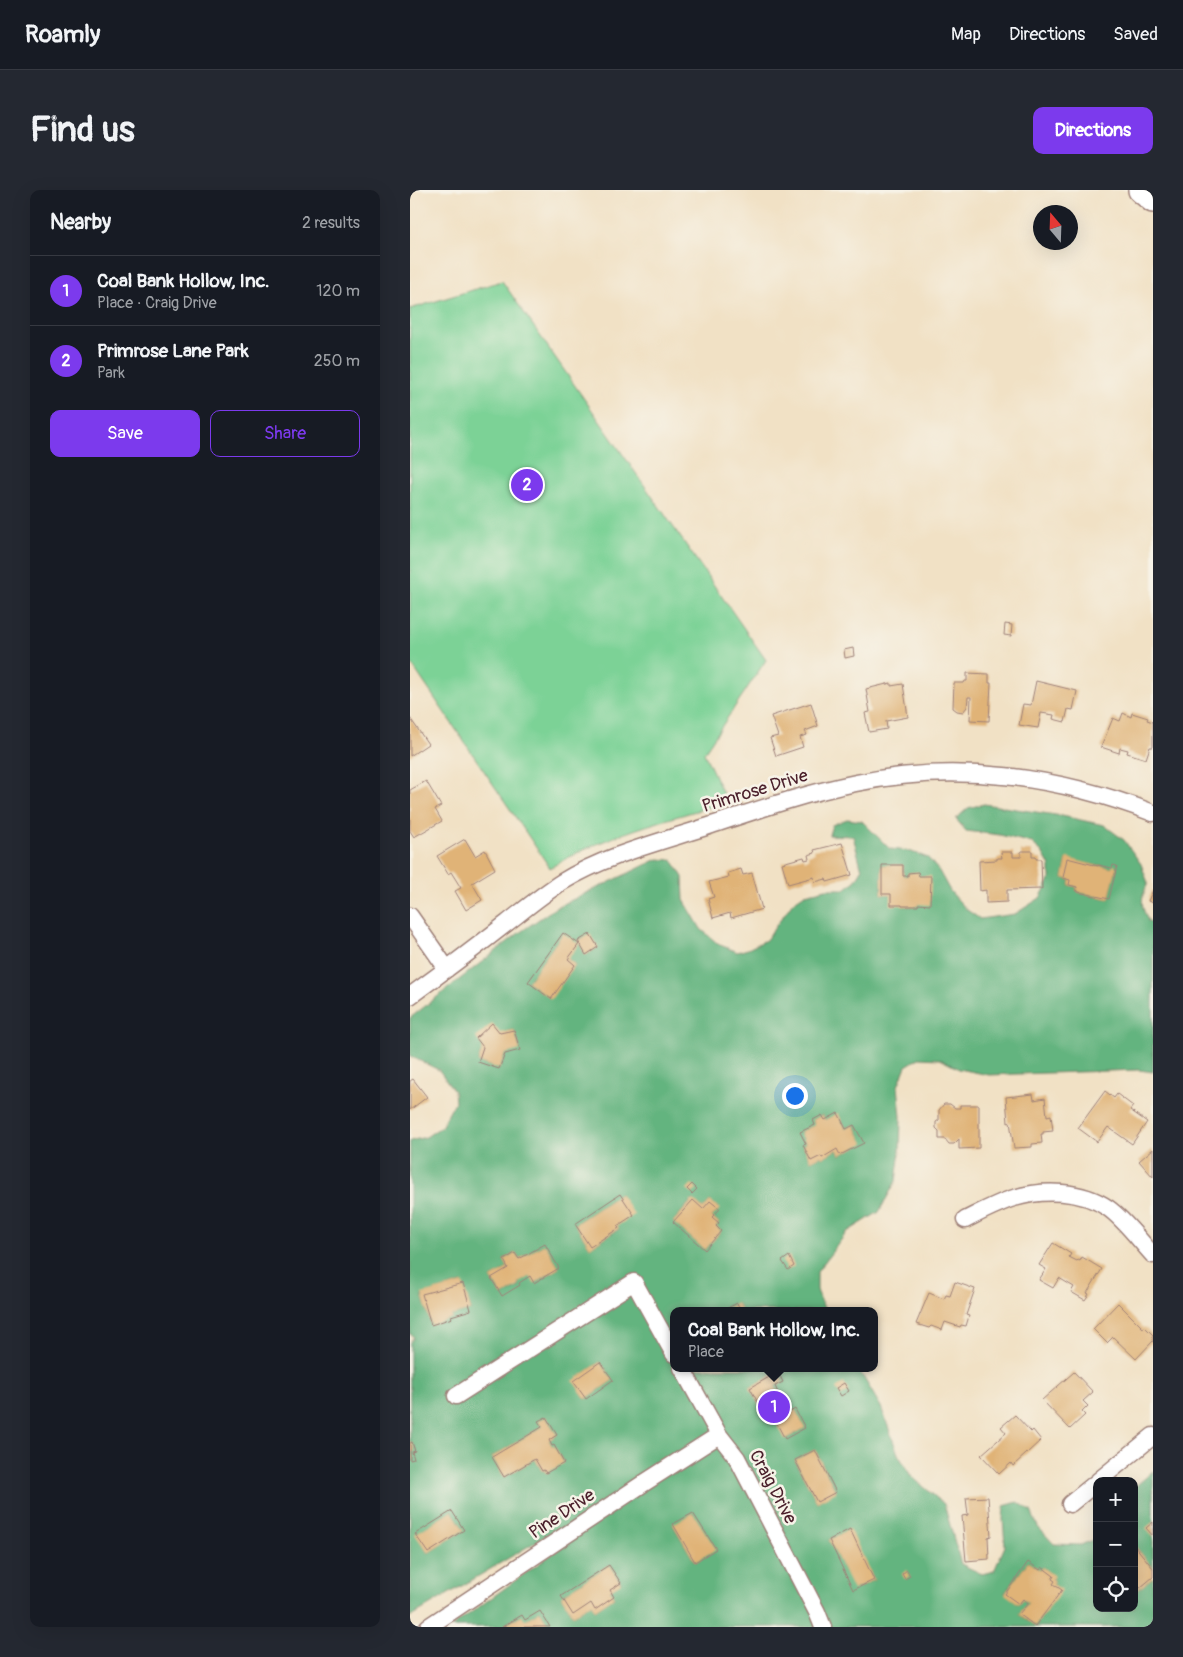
<!DOCTYPE html>
<html lang="en">
<head>
<meta charset="utf-8">
<style>
	:root { --surface:#171b24; --page:#242831; --text:#f1f3f6; --muted:#9ea1a6; --line:#363941; --accent:#7c3aed }
	body { margin:0; font-family:Pangolin,sans-serif; background:var(--page); color:var(--text) }
	.controls { position:absolute; right:15px; bottom:15px; display:grid; overflow:hidden; border-radius:10px; box-shadow:0 5px 20px #0002 }
	.controls button { width:45px; height:45px; display:grid; place-items:center; padding:0; border:0; border-bottom:1px solid var(--line); background:var(--surface); color:var(--text); font:25px sans-serif }
	.compass { position:absolute; left:623px; top:15px; width:45px; height:45px; border-radius:50%; background:var(--surface); box-shadow:0 5px 20px #0002; rotate:341deg }
	.you { position:absolute; left:384px; top:905px; width:18px; height:18px; margin:-12px; border:4px solid #fff; border-radius:50%; background:#1a73e8; box-shadow:0 0 0 8px #1a73e833 }
	.badge { display:grid; place-items:center; width:32px; height:32px; border-radius:50%; background:var(--accent); color:#fff; font-size:16px; font-weight:700 }
	.pin { position:absolute; translate:-50% -50%; border:2px solid #fff; box-shadow:0 1px 5px #0006 }
	.popup { position:absolute; left:260px; top:1117px; width:208px; height:65px; box-sizing:border-box; display:grid; place-content:center; border-radius:10px; background:var(--surface); filter:drop-shadow(0 1px 4px #0005); font-size:16px; white-space:nowrap; color:var(--muted) }
	.popup b { font-size:19px; color:var(--text) }
	.popup::after { content:''; position:absolute; left:50%; top:100%; margin-left:-10px; border:10px solid transparent; border-top-color:var(--surface) }
	.list { margin:0; padding:0; list-style:none }
	h2 { display:flex; justify-content:space-between; align-items:center; height:65px; margin:0; padding:0 20px; font-size:21px }
	h2 small { font-size:16px; font-weight:400; color:var(--muted) }
	.list li { display:grid; grid-template-columns:32px 1fr auto; gap:15px; align-items:center; box-sizing:border-box; height:70px; padding:0 20px; border-top:1px solid var(--line) }
	.list b { display:block; font-size:19px; white-space:nowrap }
	.list p { margin:0; font-size:16px; white-space:nowrap; color:var(--muted) }
	.list em { font-size:16px; font-style:normal; color:var(--muted) }
	.actions { display:flex; gap:10px; padding:15px 20px }
	.actions a { flex:1; padding:11px 0; border:1px solid var(--accent); border-radius:10px; text-align:center; font-size:18px; color:var(--accent) }
	.actions .main { background:var(--accent); color:#fff }
	.icon { flex:none; width:28px; height:28px; fill:none; stroke:currentColor; stroke-width:2; stroke-linecap:round; stroke-linejoin:round }
	.map { position:relative; flex:none; width:743px; height:1437px; overflow:hidden; border-radius:10px }
	header { display:flex; align-items:center; gap:30px; box-sizing:border-box; height:70px; padding:0 25px; background:var(--surface); border-bottom:1px solid var(--line) }
	header strong { font-size:24px }
	nav { display:flex; gap:28px; margin-inline-start:auto; font-size:18px }
	.intro { display:flex; align-items:center; justify-content:space-between; box-sizing:border-box; height:120px; padding:0 30px }
	h1 { margin:0; font-size:35px }
	.button { padding:12px 22px; border-radius:10px; background:var(--accent); color:#fff; font-size:18px; font-weight:700 }
	main { display:flex; gap:30px; padding:0 30px }
	aside { flex:1; background:var(--surface); border-radius:10px; box-shadow:0 5px 20px #0002 }
	.map>svg:first-child { display:block }
	.green { fill:#7bd296; stroke:#627860 }
	.forest { fill:#64b47f; stroke:#576a55; fill-rule:evenodd }
	.building { fill:#e0b377 }
	.lines { fill:none; stroke-linecap:round; stroke-linejoin:round }
	.street-casing { stroke:#9e8078; stroke-width:19 }
	.primary-casing { stroke:#9e8078; stroke-width:28 }
	.street { stroke:#fff; stroke-width:16 }
	.primary { stroke:#fff; stroke-width:25 }
	.labels { text-anchor:middle; dominant-baseline:central; stroke-width:5; stroke-linejoin:round; paint-order:stroke }
	.street-label { font-size:18px; fill:#4a1f2b; stroke:#f7f3e8 }
</style>
</head>
<body>
<header>
<strong>Roamly</strong>
<nav><a>Map</a><a>Directions</a><a>Saved</a></nav>
</header>
<div class="intro"><h1>Find us</h1><a class="button">Directions</a></div>
<main>
<aside>
<h2>Nearby<small>2 results</small></h2>
<ul class="list">
<li><span class="badge">1</span><div><b>Coal Bank Hollow, Inc.</b><p>Place · Craig Drive</p></div><em>120 m</em></li>
<li><span class="badge">2</span><div><b>Primrose Lane Park</b><p>Park</p></div><em>250 m</em></li>
</ul>
<div class="actions"><a class="main">Save</a><a>Share</a></div>
</aside>
<div class="map">
<svg width="743" height="1437" viewBox="0 0 743 1437">
	<rect width="100%" height="100%" fill="#f7f3e8"/>
	<filter id="ink" filterUnits="userSpaceOnUse"><feTurbulence type="fractalNoise" baseFrequency=".02" numOctaves="2"/><feDisplacementMap in="SourceGraphic" scale="10" xChannelSelector="R" yChannelSelector="G"/><feConvolveMatrix kernelMatrix="1 2 1 2 8 2 1 2 1" color-interpolation-filters="sRGB"/></filter>
	<filter id="wash" filterUnits="userSpaceOnUse"><feTurbulence type="fractalNoise" baseFrequency=".0096" numOctaves="4" result="noise"/><feDisplacementMap in="SourceGraphic" scale="20" xChannelSelector="R" yChannelSelector="G"/><feGaussianBlur stdDeviation="1.12" result="paint"/><feColorMatrix in="noise" values="0 0 0 0 0 0 0 0 0 0 0 0 0 0 0 0 0 1.4 0 .05"/><feComposite in="paint" operator="in"/></filter>
	<g filter="url(#wash)">
		<rect width="100%" height="100%" fill="#f1e1c5"/>
		<path class="green" d="M92,91L356,470L294,563L317,612C259,629 191,646 140,678L0,472V119Z"/>
		<path class="forest" d="M574,614L652,626L694,635L714,650L731,674L738,693C730,710 731,715 738,731L743,732V882L729,880L579,885L549,879L530,869L509,868L496,876L488,896L491,927L490,961L486,991L469,1022L437,1042L407,1082V1100L415,1121H331L327,1113L312,1121H264V1178H448L471,1217L488,1264L501,1286L534,1314L551,1374L572,1384L584,1381L595,1356L593,1329L594,1316L608,1312L621,1321L628,1337L644,1354L671,1355L687,1348V1418H724V1403L743,1387V1437H140L130,1421L115,1430L111,1425L92,1437H41L160,1351L149,1338L0,1427V1270L4,1269L2,1262L5,1261L2,1252L0,1253V1152L4,1147L0,1144V951L16,947L31,937L45,912L44,901L29,880L0,866V828L109,743L145,718L248,669L262,670L273,687L274,710L291,739L308,754L327,762L338,759L356,750L383,712L395,704L416,699H435L446,690L452,680L443,646L419,645L422,635L437,629L452,631L480,659L499,661L518,668L529,681L540,701L557,720L570,729L605,724L630,708L640,690V676L632,662L622,653L590,645L556,641L546,629L558,618ZM657,669L688,676V675L702,678L707,676L699,709L668,702V701L666,700L667,697L659,695L660,690L653,688ZM472,675H493V686H498V683H508V716H493L481,704H472ZM153,743L158,769L165,775L140,808L118,792ZM179,744L188,757L176,765L168,751ZM104,840L110,859L95,864L89,879L68,872C75,851 82,845 104,840ZM428,924L436,939L445,935L453,953L430,965L427,959L412,968L411,966L401,971L393,955L396,954L390,942L405,935L403,930L412,925L415,930ZM210,1004L207,1036L209,1039L180,1057L165,1034ZM282,1010L293,1019L300,1011L310,1019L302,1027L309,1033L306,1036L311,1041L295,1060L263,1032ZM135,1054L149,1078L125,1093L120,1086L109,1093L110,1096L92,1106L81,1088L98,1078L94,1070L105,1063L109,1069ZM52,1093L61,1120L41,1126L42,1128L21,1134L12,1105ZM190,1172L203,1190L176,1209L164,1191ZM368,1182L373,1191L365,1196L369,1205H371L380,1222L385,1219L395,1238L376,1249L365,1230L359,1233L340,1198ZM136,1227L147,1245L139,1250L142,1256H144L154,1272L136,1283L134,1280L132,1281L125,1269L94,1287L82,1267L132,1237L129,1231ZM405,1260L426,1301L407,1312L385,1270ZM42,1321L54,1340L18,1363L6,1344ZM283,1323L305,1359L285,1372L263,1335ZM439,1340L464,1390L444,1400L419,1350ZM618,1372L630,1380L632,1377L643,1386L642,1389L645,1391L643,1394L651,1400L625,1436L609,1424L618,1413L613,1409L609,1414L595,1403ZM199,1375L211,1392L200,1400L204,1407L185,1420L181,1413L163,1425L151,1406Z
			M743,1281V1378L724,1355V1302L727,1295Z"/>
		<g id="blocks">
			<path class="building" d="M595,434L602,435L601,446L594,445Z
				M443,458L444,466L435,468L434,460Z
				M557,483L579,484V493H581L579,531L560,530L561,507H558L557,517L553,522L547,521L543,518L544,493H554L555,491H557Z
				M626,491L667,501L663,520L658,519L655,532L643,529L644,525L631,523L628,538L609,535L613,514L621,515Z
				M481,493V496L493,494L498,527L476,531L477,539L459,542L455,523L460,522L456,499Z
				M401,513L408,536L395,541L397,545L390,547L393,557L366,566L360,548L368,546L361,526Z
				M713,523L721,527L722,523L738,528L737,530L743,532V557H740L736,569L717,563L718,560L710,558L709,563L691,557L703,528L710,531Z
				M0,528L18,554L0,566Z
				M16,591L31,616L25,619L32,631L4,647L0,641V600Z
				M55,649L65,666L75,660L85,679L62,693L72,710L56,720L45,701L51,698L41,682L38,684L27,666Z
				M432,653L442,685L417,692L416,689L405,692L404,687L378,694L372,673L394,667L395,670L399,669L398,665L405,663L404,660Z
				M611,661H622V667H626V669H631L632,699L597,700V712L576,713V700L570,701L569,671L587,670V668H592L591,662H603V667H611Z
				M657,668L688,676V675L702,678L703,675L707,676L699,709L668,702V701L666,700L667,697L659,695L660,690L653,688Z
				M472,675H493V686H498V683L508,682L509,686H521L520,715L508,714V716H492V715H481V704H472Z
				M331,679L333,685L342,683L352,719L321,728L320,723L303,728L298,709L304,707L299,692L319,687L318,683Z
				M743,700V713L738,711Z
				M153,743L169,754L158,769L165,775L141,809L118,792Z
				M180,744L188,757L176,765L168,751Z
				M82,833L90,843L104,840L110,860L95,864L89,879L68,872L73,857L66,848Z
				M3,889L17,907L0,920V891Z
				M695,901L704,908L707,904L723,916L720,920L737,932L722,954L698,937L687,952L668,938Z
				M623,904L624,910L635,908L637,926L641,925L643,941L633,942V944H631L632,953L622,954V957L604,958L600,932L598,933L596,907Z
				M534,914H540L545,918H550V915H569V958L549,959V949L544,954H539L535,949H529V941L526,938V932L529,930V920Z
				M428,923L436,939L444,935L454,953L430,965L427,959L412,968L411,966L401,971L393,955L396,954L390,942L405,935L403,930L412,925L415,930Z
				M743,959V987L729,971Z
				M282,994L287,999L282,1004L277,999Z
				M210,1004L224,1025L207,1036L209,1038L180,1057L165,1034Z
				M283,1010L293,1019L300,1011L310,1019L302,1027L309,1033L306,1036L311,1041L295,1060L263,1032Z
				M643,1053L661,1064L659,1067L667,1071L668,1070L670,1071L672,1067L692,1079L677,1103L679,1104L675,1110L661,1102L664,1097L649,1088L643,1098L629,1090L636,1079L629,1075Z
				M135,1054L149,1078L124,1093L120,1086L109,1093L110,1095L92,1106L81,1088L98,1078L94,1070L105,1063L109,1069Z
				M379,1066L384,1076L378,1080L372,1071Z
				M545,1092L565,1099L556,1125L559,1126L556,1136L551,1135L550,1137L535,1132L532,1140L521,1136L519,1138L506,1134L519,1103L534,1109L536,1105L540,1106Z
				M53,1093L61,1120L41,1126L42,1128L21,1135L12,1104Z
				M327,1113L331,1121H312Z
				M708,1113L733,1138L735,1137L743,1145V1151L726,1169L703,1147L697,1153L683,1139Z
				M190,1172L203,1190L176,1209L163,1191Z
				M368,1182L373,1192L365,1196L369,1205L371,1204L380,1222L385,1219L395,1238L375,1249L365,1230L359,1233L340,1198Z
				M664,1182L683,1202L673,1211L678,1216L672,1222L675,1225L660,1239L632,1210Z
				M434,1193L439,1201L431,1206L426,1198Z
				M605,1225L621,1242L623,1240L631,1250L603,1276L601,1273L589,1284L571,1265L596,1243L591,1237Z
				M136,1227L147,1245L139,1250L142,1256L144,1255L154,1273L136,1283L134,1280L132,1281L125,1269L94,1287L82,1267L132,1237L128,1231Z
				M2,1252L5,1261L2,1262L4,1269L0,1270V1253Z
				M405,1260L426,1302L407,1312L385,1270Z
				M578,1307L581,1346L578,1347L579,1369L556,1371L552,1326L558,1325L556,1308Z
				M42,1321L54,1340L18,1363L5,1344Z
				M283,1323L306,1359L285,1372L263,1334Z
				M743,1332V1346L736,1338Z
				M440,1339L464,1390L443,1400L419,1350Z
				M724,1355L743,1378V1387L724,1403Z
				M618,1372L630,1380L632,1377L644,1386L642,1389L645,1391L643,1394L652,1400L625,1436L609,1424L618,1413L613,1409L609,1414L595,1404Z
				M199,1375L211,1393L200,1400L204,1407L185,1420L181,1413L163,1425L151,1406Z
				M497,1380L500,1386L495,1389L492,1384Z
				M130,1421L140,1437H92L112,1425L115,1430Z"/>
		</g>
	</g>
	<g filter="url(#ink)">
		<use href="#blocks" fill-opacity="0" stroke="#9e8078" stroke-width="1"/>
		<g class="lines">
			<g class="street-casing">
				<path id="street" d="M0,726L37,779
					M0,806C33,782 65,758 97,733C115,719 133,704 152,692C196,665 250,652 299,636C347,620 396,603 446,593C546,572 648,586 743,623
					M555,1030C571,1022 587,1013 604,1008C633,999 672,1000 698,1018C715,1030 729,1050 743,1065
					M272,1178L309,1245L327,1268L407,1422L413,1437
					M46,1206L224,1092L264,1164
					M688,1291L743,1246
					M660,1314L687,1292
					M18,1437L231,1295L309,1245"/>
			</g>
			<g class="primary-casing">
				<path id="primary" d="M731,0L743,10"/>
			</g>
			<use href="#street" class="street"/>
			<use href="#primary" class="primary"/>
		</g>
	</g>
	<g class="labels">
		<g class="street-label">
			<text transform="translate(345 601) rotate(-17)">Primrose Drive</text>
			<text transform="translate(363 1297) rotate(62)">Craig Drive</text>
			<text transform="translate(152 1324) rotate(-34)">Pine Drive</text>
		</g>
	</g>
</svg>
<div class="controls">
<button>+</button>
<button>−</button>
<button><svg class="icon" aria-label="locate" viewBox="0 0 24 24"><circle cx="12" cy="12" r="6"/><path d="M12 2v4M12 18v4M2 12h4M18 12h4"/></svg></button>
</div>
<svg class="compass" viewBox="-18 -18 36 36"><path d="M0-13l5 13h-10z" fill="#e53935"/><path d="M0 13l5-13h-10z" fill="#9ea1a6"/></svg>
<div class="you"></div>
<div class="pin badge" style="left:364px;top:1217px">1</div>
<div class="popup"><b>Coal Bank Hollow, Inc.</b>Place</div>
<div class="pin badge" style="left:117px;top:295px">2</div>
</div>
</main>
</body>
</html>
